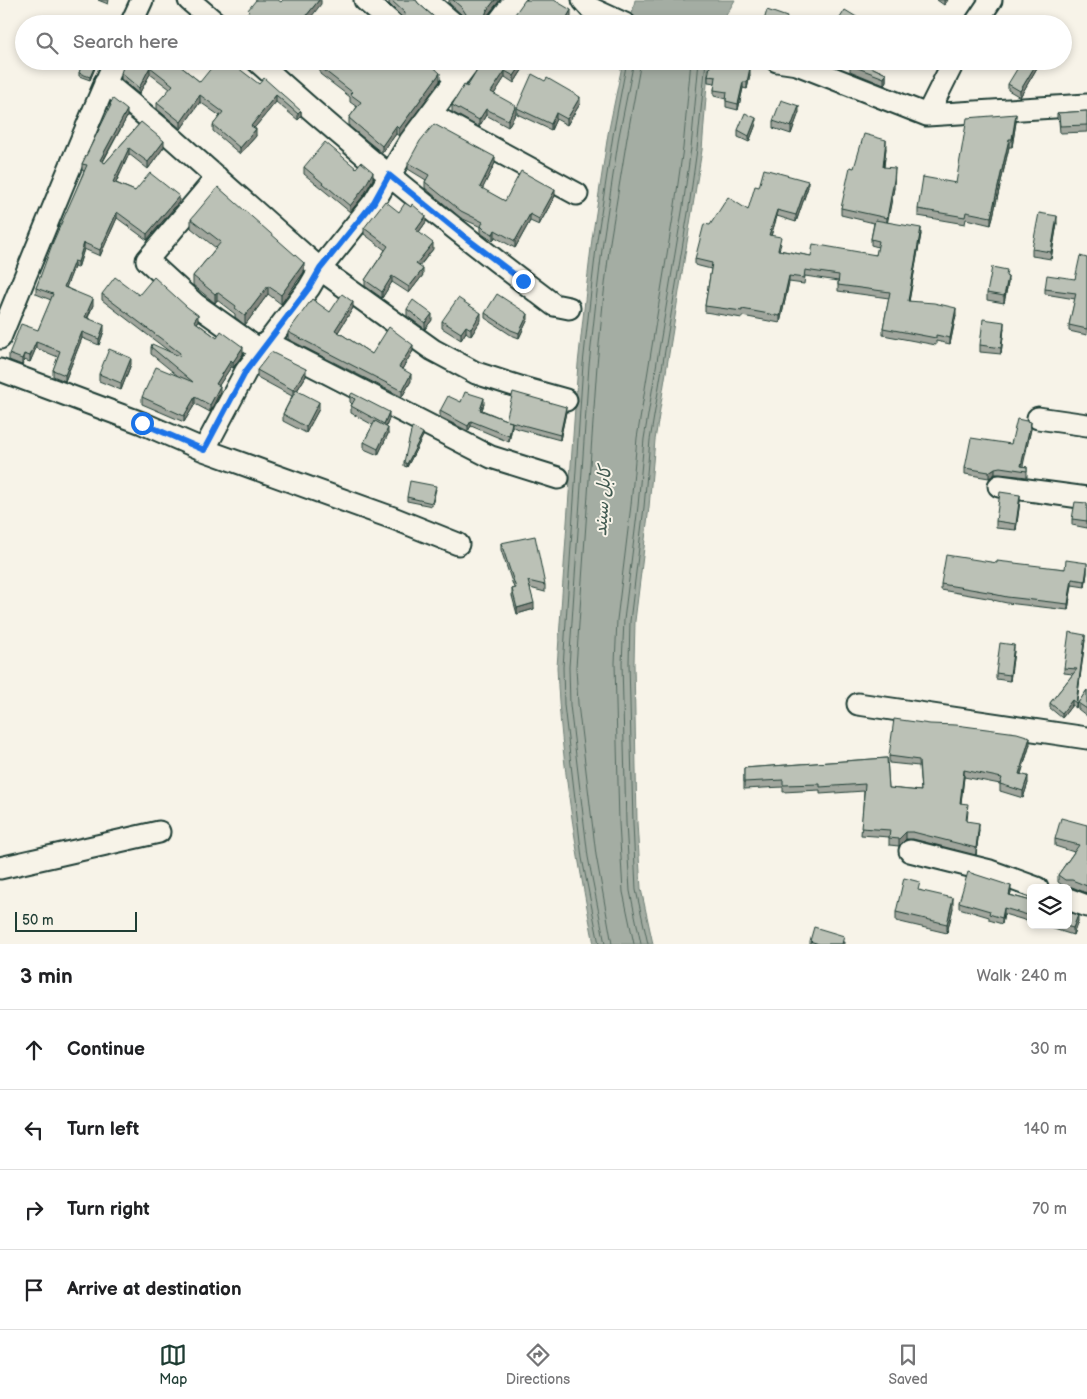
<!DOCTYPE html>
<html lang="en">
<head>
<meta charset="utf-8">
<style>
	:root { --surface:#fff; --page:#f6f6f6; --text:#202124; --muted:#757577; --line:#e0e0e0; --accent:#1f3d34 }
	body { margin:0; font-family:"Balsamiq Sans","Playpen Sans Arabic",sans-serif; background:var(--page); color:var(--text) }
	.controls { position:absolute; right:15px; bottom:15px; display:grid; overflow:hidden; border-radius:8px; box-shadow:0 2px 8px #0003 }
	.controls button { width:45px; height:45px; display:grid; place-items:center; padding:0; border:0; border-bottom:1px solid var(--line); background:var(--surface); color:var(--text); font:25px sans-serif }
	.scale { position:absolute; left:15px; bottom:12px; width:122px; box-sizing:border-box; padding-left:5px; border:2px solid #1f3d34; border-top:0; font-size:14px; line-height:18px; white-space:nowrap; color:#1f3d34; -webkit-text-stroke:4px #f7f3e8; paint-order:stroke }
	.stop { position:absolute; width:15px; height:15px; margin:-11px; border:4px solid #1a73e8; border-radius:50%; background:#fff }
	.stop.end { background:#1a73e8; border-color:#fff; box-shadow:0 1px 5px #0008 }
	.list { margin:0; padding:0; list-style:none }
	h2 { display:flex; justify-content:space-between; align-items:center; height:65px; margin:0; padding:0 20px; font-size:21px }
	h2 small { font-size:16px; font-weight:400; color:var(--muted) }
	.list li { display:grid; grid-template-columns:32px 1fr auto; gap:15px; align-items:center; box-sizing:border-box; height:80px; padding:0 20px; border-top:1px solid var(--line) }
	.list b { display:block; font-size:19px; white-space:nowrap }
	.list em { font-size:16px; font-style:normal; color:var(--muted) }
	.icon { flex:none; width:28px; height:28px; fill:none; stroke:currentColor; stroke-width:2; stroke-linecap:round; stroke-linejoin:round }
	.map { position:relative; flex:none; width:1087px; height:944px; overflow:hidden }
	.search { position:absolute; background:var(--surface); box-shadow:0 2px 8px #0003; left:15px; right:15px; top:15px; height:55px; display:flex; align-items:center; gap:12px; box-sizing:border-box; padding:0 18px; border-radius:28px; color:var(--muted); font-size:19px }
	.sheet { height:385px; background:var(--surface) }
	nav { display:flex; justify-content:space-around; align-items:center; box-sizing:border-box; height:70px; border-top:1px solid var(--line); background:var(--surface); font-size:14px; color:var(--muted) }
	nav a { display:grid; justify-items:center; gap:2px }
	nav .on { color:var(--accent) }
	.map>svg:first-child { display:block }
	.water { fill:#a4ada3; stroke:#6f8077 }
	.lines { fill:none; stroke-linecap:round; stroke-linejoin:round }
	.shore { stroke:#546a60; stroke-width:1 }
	.minor-casing { stroke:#1f3d34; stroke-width:25 }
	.minor { stroke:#f7f3e8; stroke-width:21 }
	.wall { fill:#a1a69d; stroke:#1f3d34 }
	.shaded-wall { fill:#83877f; stroke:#1f3d34 }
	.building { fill:#bbc1b6; stroke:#1f3d34 }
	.route { stroke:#1a73e8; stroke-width:6 }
	.labels { text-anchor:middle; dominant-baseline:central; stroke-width:4; stroke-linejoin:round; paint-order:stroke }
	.water-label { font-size:18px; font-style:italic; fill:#405950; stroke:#f7f3e8 }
</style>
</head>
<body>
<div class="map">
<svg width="1087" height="944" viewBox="0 0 1087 944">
	<rect width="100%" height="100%" fill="#f7f3e8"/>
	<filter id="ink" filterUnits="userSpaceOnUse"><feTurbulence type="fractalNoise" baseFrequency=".02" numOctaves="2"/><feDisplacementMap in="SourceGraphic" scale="10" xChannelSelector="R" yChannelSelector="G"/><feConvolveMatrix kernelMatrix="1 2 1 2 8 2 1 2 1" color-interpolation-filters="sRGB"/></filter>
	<g filter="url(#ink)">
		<path class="water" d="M635,0H735L721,24H630Z
			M623,61H711L708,71L702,150L655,440L649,507L635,621L634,663L637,822L641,889L653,944H594C576,853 561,760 557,667L578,364L586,291L592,239L608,134Z"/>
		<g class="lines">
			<path class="shore" d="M599,944L582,858L564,705L563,667L583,364L591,291L597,240L613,135L627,61
				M605,944L588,857L570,705L569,667L589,365L597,292L603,241L619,136L634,61
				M612,944L596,855L578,704L576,667L597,365L604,293L610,242L627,138L641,61
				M634,944L623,892L619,823L615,663L617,620L631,505L637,438L675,205L683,148L691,61
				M641,944L630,891L626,823L622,663L624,620L638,506L644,439L683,206L691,148L699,61
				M648,944L636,890L633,823L629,663L630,621L644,507L650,440L689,207L697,149L706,61"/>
			<g class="minor-casing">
				<path id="minor" d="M189,0L217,24
					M365,0L393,24
					M426,0L454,24
					M583,0L590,8L625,24
					M131,24L142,0
					M497,24L515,0
					M975,24L991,0
					M257,61C352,148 452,228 554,305L569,308
					M436,61L457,79
					M777,61L797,64L927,115L1087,105
					M105,82L169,135L320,269L433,350L476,373L523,388L566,400
					M430,114L577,194
					M927,115L954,61
					M217,177L147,260L195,304L261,351
					M0,338C38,245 75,153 115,61
					M267,342L491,457L558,478
					M0,370L142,423L204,450L393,518L458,544
					M1038,418L1087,425
					M204,450L246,371L309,288L320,269L374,202L410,141L470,61
					M999,486L1087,498
					M858,704L1087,738
					M910,851L990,871L1037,888
					M0,868L159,832
					M1068,899L1087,906"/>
			</g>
			<use href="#minor" class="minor"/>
		</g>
		<path class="wall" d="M98,0H109L108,4Z
			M389,0H416L418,3L442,24H404V19L389,4Z
			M449,0H500L487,16L486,20V24H466V20L462,15L449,3Z
			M937,0H948L944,5Z
			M83,61H98L90,80L79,76V73Z
			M174,61L200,82L259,84L301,111V117L298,120L276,102L254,128L256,136L240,154L213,131V125L220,116L200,102L181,129L157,109V103L170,89L150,74L139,94L121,79V73Z
			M528,61L514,83L505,77L494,94L516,113L508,127L486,115L479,127L452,112V105L467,87Z
			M851,61H858L886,74V81L884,85L850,71V65L852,62Z
			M1041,61L1020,97L1008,90V84Z
			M320,67L440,81L399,136L396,134L382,153L349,126V118L357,107L350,102V97L320,74Z
			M750,75L747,89L743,88L738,110L726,107V99L714,96V90L715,83L708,82V76Z
			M545,81L580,104L567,125L556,119L551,130L517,114V108Z
			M110,104L127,117L103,162L105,163L141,122L164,147L148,169L129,154L116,183L135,191L179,202L147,240L117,218L100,256L84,249L78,268L74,267L66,287L93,305L88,318L104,331L99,345L82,338L65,381L53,376V370L58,357L36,348L30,362L24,360L22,365L9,360V354L38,330L51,300L36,294V288L84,171L82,170V164L110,109Z
			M1087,111V132L1060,133L1059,121L1057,119V113Z
			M799,112L791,134L773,128V121Z
			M1016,122L1012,147H1009L991,225L966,219L965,224L918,216V209L956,183Z
			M756,124L749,142L738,137V130Z
			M886,148L884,167L894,188L887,222L921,234L909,301L956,315L950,344L936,341V345L883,335V328L889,298L838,291V281L805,276L804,284L789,282L780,323L742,316V318L705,312V306L711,269L695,265V259L710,225L748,210L759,187H808L796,222L777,216L771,236L781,244L779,250L811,256L876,255L878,247L871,245V239L874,223L841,215V208L854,168Z
			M408,163H495L482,189L505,201L555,196L539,225L530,221L515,248L495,237L493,241L485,236L481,233V227L461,218L425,188V182L426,180L408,169Z
			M304,167L373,179L364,195L350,212L304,174Z
			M399,212L426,222L419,232L433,249L419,267L423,275L409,293L392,282L382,298L365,286V280L385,250L364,234V228Z
			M191,219L304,272L281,304L268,294L245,325L235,317V314L217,300L215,303L193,285V276L216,248L191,228Z
			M1057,223L1051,259L1032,256V249Z
			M1087,258V335L1069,331V325L1075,299L1045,294V289L1075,279Z
			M1007,276L1008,283L1004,303L987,300V293Z
			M102,294L139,295L198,322L197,323L217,338L243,354L233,368L231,367L219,385L220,392L210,412L195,404L184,422L142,404V397L178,376L151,354V347L170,352L102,300Z
			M353,308L338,332L372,354L413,351L402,369L411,381L402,397L288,339V332L330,312Z
			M407,309L432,320L425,329L407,316Z
			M485,313L528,319L519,338L511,335L485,318Z
			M481,320L471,336L466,332L461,340L442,328V321Z
			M1004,328L1001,354L980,352V345Z
			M131,364L121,390L99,381V374Z
			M257,370L306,376L297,391L319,409L306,433L283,421V414L292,396L257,377Z
			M350,396L389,419L386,427L388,434L378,455L364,449V442L373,425L351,413V406L352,404L350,402Z
			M461,402L484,404L482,410L506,420L566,412L560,440L512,427L509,442L471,426L468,431L440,417V411Z
			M1031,429L1022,466L1027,467V477L1000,474H995L989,478L965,474V468L1011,444Z
			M423,436L407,467L404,466V462Z
			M436,489L432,506L407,501V497Z
			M1020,501L1016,530L996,528V521Z
			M1087,503V528L1072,525V519Z
			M501,543L545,585V592L530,588L534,609L517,614L512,596V589L514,588L501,550Z
			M997,563L1065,569L1087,563V573L1085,587L1072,585L1068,610L1007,603L993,600V599L941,590V584Z
			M1085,640L1076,708L1072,705L1062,718L1050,708V703L1073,674L1064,673V668Z
			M1014,651L1010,681L996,679V673Z
			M1087,690V716L1078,709V703Z
			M1030,744L1021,774L1028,783L1023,798L1000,791V784L964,777L961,803L968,811L967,821L979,830L976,855L913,839H906L899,846L889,845V837L861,835L864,791L820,794V790L783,792V787L744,789V768L887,758L889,788L921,791L919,766L889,763V756Z
			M1087,825V893L1072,887H1065L1058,882V875L1074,852L1055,846V839Z
			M920,890L953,908L947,933L896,921V912Z
			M1011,892L1010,895L1031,901V922L1004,914L1002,924L989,920V917L959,908V902Z
			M1078,921L1073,935L1041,925H1068Z
			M810,941L844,942V944H810Z"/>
		<path class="shaded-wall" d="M319,0H321V4L306,24L302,21Z
			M495,0H500L487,16L485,23V16L487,10Z
			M944,0H948L944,5Z
			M571,10V17L567,24H563Z
			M97,61H98L90,80V77Z
			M524,61H528L514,83V76Z
			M1038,61H1041L1020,97V91Z
			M150,67V74L139,94V88Z
			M750,68V75L747,89V82Z
			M505,71V77L491,99V92Z
			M440,73V81L399,136V129Z
			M886,74V81L884,85V78Z
			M743,82V88L738,110V104Z
			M200,95V102L181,129V122Z
			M276,95V102L251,132V126Z
			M580,97V104L567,125V119Z
			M516,106V113L508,127V120Z
			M799,106V112L791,134V127Z
			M486,109V115L479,127V120Z
			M127,110V117L100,166V160Z
			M301,111V117L298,120V114Z
			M556,113V119L551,130V124Z
			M1016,114V122L1012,147V139Z
			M756,118V124L749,142V136Z
			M396,126V134L382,153V146Z
			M256,129V136L240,154V148Z
			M1009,139V147L991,225V217Z
			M886,140V148L883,174V167Z
			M164,141V147L148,169V162Z
			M129,148V154L113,188V182Z
			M495,157V163L480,194V187Z
			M895,168L894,188L887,225V218Z
			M373,172V179L364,195L350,212V206Z
			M808,181V187L796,222V215Z
			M555,190V196L539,225V219Z
			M179,196V202L147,240V234Z
			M777,210V216L769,242V235Z
			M117,212V218L100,256V250Z
			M530,214V221L515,248V241Z
			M426,216V222L416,236V230Z
			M1057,216V223L1051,259V252Z
			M921,228V234L908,307V301Z
			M495,230V237L493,241V234Z
			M84,243V249L78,268V262Z
			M433,243V249L416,270V264Z
			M74,261V267L64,293V287Z
			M304,263V272L281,304V295Z
			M423,269V275L409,293V287Z
			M392,276V282L382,298V292Z
			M789,276V282L780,323V316Z
			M1008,277V283L1004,303V296Z
			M268,286V294L245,325V316Z
			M217,292V300L215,303V294Z
			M93,299V305L85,323V317Z
			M353,302V308L335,337V330Z
			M956,308V315L950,344V338Z
			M481,313V320L471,336V329Z
			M432,314V320L425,329V323Z
			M528,314V319L519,338V333Z
			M198,315V322L194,327V321Z
			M1004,322V328L1001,354V348Z
			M104,325V331L99,345V339Z
			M466,326V332L461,340V333Z
			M82,332V338L65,381V375Z
			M36,342V348L30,362V356Z
			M413,345V351L399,374V367Z
			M243,347V354L233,368V362Z
			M24,354V360L22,365V359Z
			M131,358V364L121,390V383Z
			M231,360V367L216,390V384Z
			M306,369V376L293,397V390Z
			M411,374V381L402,397V391Z
			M220,386V392L210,412V405Z
			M195,397V404L184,422V416Z
			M484,398V404L480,415V410Z
			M319,402V409L306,433V427Z
			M566,407V412L560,440V435Z
			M389,412V419L384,431V424Z
			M471,421V426L468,431V426Z
			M512,422V427L509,442V436Z
			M1031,422V429L1022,470L1021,466Z
			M388,428V434L378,455V449Z
			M423,433V436L407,467V464Z
			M995,468V474L989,478V472Z
			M1020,495V501L1016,530V524Z
			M1087,567V573L1085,587V581Z
			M1072,579V585L1068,610V604Z
			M534,603V609L517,614V608Z
			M1085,635V640L1076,708V703Z
			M1014,645V651L1010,681V675Z
			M1072,700V705L1062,718V713Z
			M1030,737V744L1019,780V774Z
			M964,770V777L960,810V803Z
			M1028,776V783L1023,798V791Z
			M979,823V830L976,855V848Z
			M906,832V839L899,846V839Z
			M1011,886V892L1009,901V895Z
			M953,898V908L947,933V924Z
			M1004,908V914L1002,924V918Z
			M1078,915V921L1073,935V928Z"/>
		<path class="building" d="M256,0H278L281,2L283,0H319L302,21L305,24H237L249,11L248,10Z
			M391,0H416L418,3L442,24H407L404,22L405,13Z
			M453,0H495L487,10L485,16L486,23L482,21L480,24H475L467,19L466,20V14L462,8Z
			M525,0H554L571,10L563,24H508Z
			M767,10L787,17L785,24H763Z
			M845,10L868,24H836Z
			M145,17L153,24H141Z
			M360,21L363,24H358Z
			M83,61H97L90,77L79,73Z
			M125,61H174L200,82L217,61H229L259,84L264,78L301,111L298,114L276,95L251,126L256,129L240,148L213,125L223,112L200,95L181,122L157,103L173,85L150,67L139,88L121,73Z
			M324,61H410L414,64L417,61H427L440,73L399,129L396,126L382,146L349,118L361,102L350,94L352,92L320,67Z
			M483,61H524L514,76L505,71L491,92L516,106L508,120L486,109L479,120L452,105L464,85L467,87Z
			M711,61L750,68L747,82H743L738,104L726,101L727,92L714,90L716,77L708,76Z
			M852,61H858L886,74L884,78L850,65Z
			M1022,61H1038L1020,91L1008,84Z
			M532,74L545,81L547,78L580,97L567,119L556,113L551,124L517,108Z
			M113,99L127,110L100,160L105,163L141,122L164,141L148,162L129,148L113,182L135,191L150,173L179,196L147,234L117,212L100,250L84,243L78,262L74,261L64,287L93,299L85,317L104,325L99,339L82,332L65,375L53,370L60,351L36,342L30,356L24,354L22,359L9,354L21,324L38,330L53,294L36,288L53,242L87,165L82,164L111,105L110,104Z
			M781,100L799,106L791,127L773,121Z
			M1087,111V125L1060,126L1059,115L1057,113Z
			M745,113L756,118L749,136L738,130Z
			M1016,114L1012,139H1009L991,217L966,212L965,217L918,209L923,177L956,183L967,118Z
			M434,124L495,157L480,187L505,201L521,171L555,190L539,219L530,214L515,241L495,230L493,234L485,230L481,226L483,222L461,211L425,182L429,175L408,163L420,141Z
			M864,134L886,140L883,167L895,168L894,180L887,218L841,208L850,167L854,168Z
			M325,142L356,168L361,162L373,172L364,188L350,206L304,167Z
			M764,169L808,181L796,215L777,210L769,235L781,237L778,250L811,256L813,244L876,255L879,241L871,239L875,220L921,228L908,301L934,303L956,308L950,338L936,335V338L883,328L890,292L838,285L839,275L805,270L804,278L789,276L780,316L742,309V311L705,306L712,263L695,259L704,224L710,225L728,197L748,210L755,186L759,187Z
			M218,187L304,263L281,295L268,286L245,316L235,308L236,306L217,292L215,294L193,276L221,242L191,219Z
			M385,201L399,212L405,203L411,207L412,204L426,216L416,230L433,243L416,264L423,269L409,287L392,276L382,292L365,280L388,246L364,228Z
			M1039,213L1057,216L1051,252L1032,249Z
			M1080,256L1087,258V329L1069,325L1076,293L1045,289L1047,275L1075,279Z
			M992,267L1007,270L1006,276L1008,277L1004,296L987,293Z
			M115,277L139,295L154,277L187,307L198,315L194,321L217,338L221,331L243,347L233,362L231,360L216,384L220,386L210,405L195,397L184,416L142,397L156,367L193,382L151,347L152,344L179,356L180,353L102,294Z
			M342,294L353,302L335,330L372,354L389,327L413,345L399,367L411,374L402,391L288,332L312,299L330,312Z
			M497,294L528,314L519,333L511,330L485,313Z
			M458,298L481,313L471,329L466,326L461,333L442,321Z
			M413,300L432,314L425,323L407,309Z
			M983,319L1004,322L1001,348L980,345Z
			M109,349L131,358L121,383L99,374Z
			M271,352L306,369L293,390L257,370Z
			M296,390L319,402L306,427L283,414Z
			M465,392L484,398L480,410L506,420L513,392L566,407L560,435L508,421L512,422L509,436L471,421L468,426L440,411L448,396L461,402Z
			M352,393L389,412L384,424L351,406L355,399L350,396Z
			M1017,419L1031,422L1021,466L1027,467V471L1000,467L995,468L989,472L965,468L971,438L1011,444Z
			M375,421L388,428L378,449L364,442Z
			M412,427L423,433L407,464L404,462Z
			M410,481L436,486L432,503L407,497Z
			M1000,492L1020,495L1016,524L996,521Z
			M1075,502L1087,503V521L1072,519Z
			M535,536L545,585L528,581L534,603L517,608L512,589L516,588L501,543Z
			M946,555L997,563V561L1065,569L1066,560L1087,563V567L1085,581L1072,579L1068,604L1007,597L993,594L994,593L941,584Z
			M1069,632L1085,635L1076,703L1072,700L1062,713L1050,703L1077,669L1064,668Z
			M1000,643L1014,645L1010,675L996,673Z
			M1087,690V709L1078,703Z
			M894,719L930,724L956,725L1017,733L1030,737L1019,774L1028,776L1023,791L1000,784L1002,778L964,770L960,803L968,804L966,821L979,823L976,848L913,832H906L899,839L889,838L890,830L861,828L865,784L820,787V784L783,785V780L744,782V768L887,758L889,788L921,791L919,760L889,756Z
			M1061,818L1087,825V886L1072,880H1065L1058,875L1079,845L1055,839Z
			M968,872L1011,886L1009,895L1031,901V916L1004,908L1002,918L989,914L990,911L959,902Z
			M904,878L920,882L918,890L953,898L947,924L896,912Z
			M1068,912L1078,915L1073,928L1062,925H1068Z
			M814,927L844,936L842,944H819L810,941Z"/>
	</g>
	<g class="lines" filter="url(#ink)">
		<path class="route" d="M142,423L204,450L246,371L309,288L320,269L374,202L389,175L466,238L523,281"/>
	</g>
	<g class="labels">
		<g class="water-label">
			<text transform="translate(603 501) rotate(-86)">کابل سيند</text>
		</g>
	</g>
</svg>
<div class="controls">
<button><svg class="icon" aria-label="layers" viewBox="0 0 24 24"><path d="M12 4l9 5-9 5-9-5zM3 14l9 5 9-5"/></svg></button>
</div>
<div class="scale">50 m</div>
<div class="stop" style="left:142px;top:423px"></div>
<div class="stop end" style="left:523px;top:281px"></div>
<div class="search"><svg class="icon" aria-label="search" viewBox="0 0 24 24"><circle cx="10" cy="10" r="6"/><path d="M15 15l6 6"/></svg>Search here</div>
</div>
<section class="sheet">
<h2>3 min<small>Walk · 240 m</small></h2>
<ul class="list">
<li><svg class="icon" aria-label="ahead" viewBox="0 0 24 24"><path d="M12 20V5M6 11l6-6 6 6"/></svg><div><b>Continue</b></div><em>30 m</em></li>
<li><svg class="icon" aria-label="left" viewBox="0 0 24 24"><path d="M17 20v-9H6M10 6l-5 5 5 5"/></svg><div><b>Turn left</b></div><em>140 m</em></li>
<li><svg class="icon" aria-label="right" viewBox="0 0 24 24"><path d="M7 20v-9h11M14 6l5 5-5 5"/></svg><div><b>Turn right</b></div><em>70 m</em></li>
<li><svg class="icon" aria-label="arrive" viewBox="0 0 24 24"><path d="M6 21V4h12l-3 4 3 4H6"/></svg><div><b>Arrive at destination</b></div></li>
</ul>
</section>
<nav>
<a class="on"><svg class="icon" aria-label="map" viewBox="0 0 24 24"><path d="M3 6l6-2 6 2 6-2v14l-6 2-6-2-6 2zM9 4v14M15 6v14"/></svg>Map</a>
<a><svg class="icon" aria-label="directions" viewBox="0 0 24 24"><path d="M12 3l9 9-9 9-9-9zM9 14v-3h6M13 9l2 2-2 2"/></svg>Directions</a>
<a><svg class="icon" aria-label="saved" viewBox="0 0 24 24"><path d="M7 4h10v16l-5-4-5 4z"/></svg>Saved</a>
</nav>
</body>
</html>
